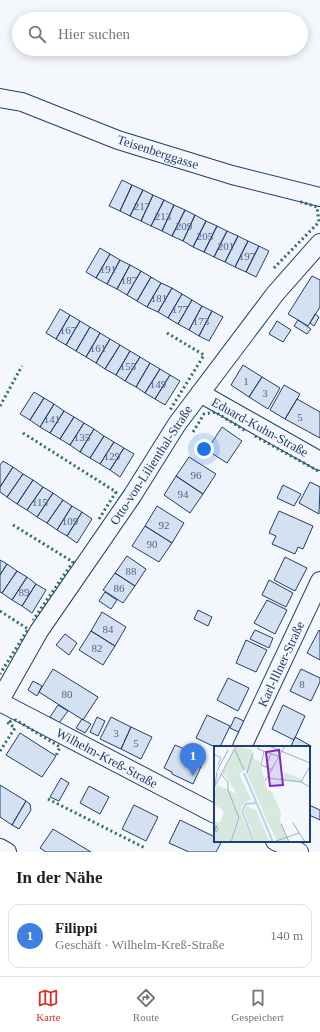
<!DOCTYPE html>
<html lang="de">
<head>
<meta charset="utf-8">
<style>
	:root { --surface:#fff; --page:#f6f6f6; --text:#222; --muted:#767676; --line:#e0e0e0; --accent:#d93025 }
	body { margin:0; font-family:"Times New Roman",serif; background:var(--page); color:var(--text) }
	.you { position:absolute; left:204px; top:449px; width:14px; height:14px; margin:-10px; border:3px solid #fff; border-radius:50%; background:#1a73e8; box-shadow:0 0 0 6px #1a73e833 }
	.badge { display:grid; place-items:center; width:26px; height:26px; border-radius:50%; background:var(--accent); color:#fff; font-size:13px; font-weight:700 }
	.pin { position:absolute; translate:-50% -33px; filter:drop-shadow(0 1px 2px #0008) }
	.pin::after { content:''; position:absolute; top:21px; width:14px; height:12px; background:inherit; clip-path:polygon(0 0,100% 0,50% 100%) }
	.list { margin:0; padding:0; list-style:none }
	h2 { display:flex; justify-content:space-between; align-items:center; height:52px; margin:0; padding:0 16px; font-size:17px }
	h2 small { font-size:13px; font-weight:400; color:var(--muted) }
	.list li { display:grid; grid-template-columns:26px 1fr auto; gap:12px; align-items:center; box-sizing:border-box; height:64px; margin:0 8px 8px; padding:0 8px; border:1px solid var(--line); border-radius:12px }
	.list b { display:block; font-size:15px; white-space:nowrap }
	.list p { margin:0; font-size:13px; white-space:nowrap; color:var(--muted) }
	.list em { font-size:13px; font-style:normal; color:var(--muted) }
	.icon { flex:none; width:22px; height:22px; fill:none; stroke:currentColor; stroke-width:2; stroke-linecap:round; stroke-linejoin:round }
	.map { position:relative; flex:none; width:320px; height:852px; overflow:hidden }
	.search { position:absolute; background:var(--surface); box-shadow:0 2px 10px #0003; left:12px; right:12px; top:12px; height:44px; display:flex; align-items:center; gap:10px; box-sizing:border-box; padding:0 14px; border-radius:22px; color:var(--muted); font-size:15px }
	.sheet { height:124px; background:var(--surface) }
	nav { display:flex; justify-content:space-around; align-items:center; box-sizing:border-box; height:56px; border-top:1px solid var(--line); background:var(--surface); font-size:11px; color:var(--muted) }
	nav a { display:grid; justify-items:center; gap:2px }
	nav .on { color:var(--accent) }
	.map>svg:first-child { display:block }
	.building { fill:#d5e0f0; stroke:#1d3f73 }
	.lines { fill:none; stroke-linecap:round; stroke-linejoin:round }
	.minor-casing { stroke:#1d3f73; stroke-width:20 }
	.minor { stroke:#f4f7fb; stroke-width:18 }
	.hedge { stroke:#2c6c60; stroke-width:3; stroke-dasharray:2 3; stroke-linecap:butt }
	.labels { text-anchor:middle; dominant-baseline:central; stroke-width:3; stroke-linejoin:round; paint-order:stroke }
	.number-label { font-size:11px; fill:#4b6792 }
	.street-label { font-size:13px; fill:#1d3f73; stroke:#f4f7fb }
	.inset-river { fill:none; stroke:#bed0e5; stroke-width:2 }
	.inset-road { fill:none; stroke:#9eadc5; stroke-width:1 }
	.view { fill:#7b2cbf; fill-opacity:0.15; stroke:#7b2cbf; stroke-width:2 }
	.inset-edge { fill:none; stroke:#1d3f73; stroke-width:2 }
</style>
</head>
<body>
<div class="map">
<svg width="320" height="852" viewBox="0 0 320 852">
	<rect width="100%" height="100%" fill="#f4f7fb"/>
	<path class="building" d="M122,180L132,185L120,211L109,206Z
		M132,185L143,190L130,216L120,211Z
		M143,190L153,195L141,221L130,216Z
		M153,195L164,200L151,226L141,221Z
		M164,200L174,205L162,231L151,226Z
		M174,205L185,210L172,236L162,231Z
		M185,210L195,215L183,241L172,236Z
		M195,215L206,221L193,247L183,241Z
		M206,221L217,226L204,252L193,247Z
		M217,226L227,231L214,257L204,252Z
		M227,231L238,236L225,262L214,257Z
		M238,236L248,241L235,267L225,262Z
		M248,241L259,246L246,272L235,267Z
		M259,246L269,251L256,277L246,272Z
		M100,248L110,254L96,278L86,272Z
		M110,254L120,260L107,284L96,278Z
		M120,260L130,265L117,289L107,284Z
		M130,265L141,271L127,295L117,289Z
		M141,271L151,277L137,301L127,295Z
		M312,276L320,280V307L308,326L288,314Z
		M151,277L161,283L147,307L137,301Z
		M161,283L172,288L158,312L147,307Z
		M172,288L182,294L168,318L158,312Z
		M182,294L192,300L178,324L168,318Z
		M192,300L202,306L189,330L178,324Z
		M202,306L212,311L199,336L189,330Z
		M60,309L70,315L56,339L46,333Z
		M212,311L223,317L209,341L199,336Z
		M315,314L319,317L314,326L310,323Z
		M70,315L80,321L66,345L56,339Z
		M298,320L311,329L307,334L294,326Z
		M80,321L90,327L76,351L66,345Z
		M277,321L291,330L283,342L269,334Z
		M90,327L100,333L86,357L76,351Z
		M100,333L110,339L96,363L86,357Z
		M110,339L120,345L105,369L96,363Z
		M120,345L130,351L116,375L105,369Z
		M130,351L140,357L125,381L116,375Z
		M140,357L150,363L136,387L125,381Z
		M150,363L160,369L145,393L136,387Z
		M243,365L262,377L249,397L231,385Z
		M160,369L170,375L155,399L145,393Z
		M170,375L180,381L165,405L155,399Z
		M262,377L280,388L268,409L249,397Z
		M284,385L300,394L285,419L270,410Z
		M34,392L44,398L30,420L20,414Z
		M44,398L54,404L40,427L30,420Z
		M297,399L320,412V438L285,419Z
		M54,404L64,411L50,433L40,427Z
		M64,411L74,417L60,439L50,433Z
		M74,417L84,423L70,445L60,439Z
		M84,423L94,429L80,452L70,445Z
		M222,427L242,441L227,463L207,450Z
		M94,429L104,436L90,458L80,452Z
		M104,436L114,442L100,464L90,458Z
		M114,442L124,448L110,470L100,464Z
		M124,448L134,454L120,477L110,470Z
		M189,457L216,474L203,494L176,476Z
		M3,461L13,467L0,487V465Z
		M13,467L23,474L7,497L0,492V487Z
		M23,474L33,480L17,504L7,497Z
		M176,476L203,494L190,513L164,495Z
		M33,480L43,487L27,510L17,504Z
		M310,482L320,487L319,514L299,503Z
		M283,485L301,494L294,506L277,498Z
		M43,487L53,493L37,517L27,510Z
		M53,493L63,500L47,523L37,517Z
		M63,500L72,506L57,530L47,523Z
		M72,506L82,512L67,536L57,530Z
		M157,506L184,523L172,543L145,526Z
		M279,511L313,526L303,549L298,547L295,554L272,544L276,536L269,533Z
		M82,512L92,519L77,543L67,536Z
		M145,526L172,543L159,562L132,546Z
		M127,556L146,569L135,586L115,573Z
		M285,557L307,568L295,591L274,580Z
		M0,560L7,564L0,575Z
		M7,564L17,571L2,593L0,592V575Z
		M17,571L27,577L12,600L2,593Z
		M115,573L135,586L123,603L103,590Z
		M27,577L36,584L22,606L12,600Z
		M269,580L293,593L286,607L262,595Z
		M36,584L46,590L32,613L22,606Z
		M105,592L117,600L111,609L99,601Z
		M267,600L287,610L275,634L254,623Z
		M198,610L212,617L208,626L194,619Z
		M102,612L126,627L115,646L91,631Z
		M255,630L273,638L269,648L250,639Z
		M319,630L320,631V660L307,653Z
		M91,631L115,646L103,665L79,650Z
		M65,634L77,643L69,655L56,645Z
		M246,640L267,650L256,672L236,663Z
		M53,669L98,697L83,720L39,692Z
		M301,669L320,678V682L311,701L290,691Z
		M228,678L249,688L238,711L217,700Z
		M33,681L42,686L37,696L28,690Z
		M58,705L68,711L59,723L50,717Z
		M283,705L305,716L294,740L272,729Z
		M207,715L230,726L220,747H215L196,738Z
		M97,717L105,721L98,736L90,732Z
		M111,717L131,727L121,749L100,739Z
		M235,717L246,722L241,733L230,728Z
		M82,719L91,724L85,733L76,728Z
		M131,727L152,737L141,759L121,749Z
		M20,733L56,756L42,777L6,755Z
		M295,737L311,746L309,750V747L291,746Z
		M175,745L205,758L193,784L172,774V772L164,768Z
		M61,778L69,783L59,801L50,797Z
		M0,785L26,801L12,825L0,817Z
		M89,786L109,797L100,814L80,803Z
		M26,801L30,804L31,810L19,829L12,825Z
		M134,805L158,817L146,841L122,829Z
		M309,805L320,810V820L309,815Z
		M180,820L215,837V841H222L216,852H189L169,843Z
		M53,829L91,852H46L40,848Z"/>
	<g class="lines">
		<g class="minor-casing">
			<path id="minor" d="M0,98L22,102L118,140L232,175L320,197
				M200,393L320,461
				M0,700L39,631L132,496L177,424L275,294L320,243
				M0,702L215,814
				M242,747L320,581
				M275,841L299,852
				M0,848L7,852"/>
		</g>
		<use href="#minor" class="minor"/>
		<path class="hedge" d="M274,268L319,222L317,207L298,201
			M167,333L204,355L170,410
			M0,406L22,366
			M193,432L204,414L215,412L246,431
			M23,433L116,492L99,519
			M255,436L320,472
			M13,525L73,562L33,620
			M0,611L28,629L0,674
			M0,751L15,728L7,722L16,720L60,747L56,756
			M48,799L145,848"/>
	</g>
	<g class="labels">
		<g class="number-label">
			<text x="142" y="206">217</text>
			<text x="163" y="216">213</text>
			<text x="184" y="226">209</text>
			<text x="205" y="236">205</text>
			<text x="226" y="246">201</text>
			<text x="247" y="256">197</text>
			<text x="108" y="269">191</text>
			<text x="129" y="280">187</text>
			<text x="159" y="298">181</text>
			<text x="180" y="309">177</text>
			<text x="201" y="321">173</text>
			<text x="68" y="330">167</text>
			<text x="98" y="348">161</text>
			<text x="128" y="366">155</text>
			<text x="246" y="381">1</text>
			<text x="158" y="384">149</text>
			<text x="265" y="393">3</text>
			<text x="300" y="417">5</text>
			<text x="52" y="419">141</text>
			<text x="82" y="437">135</text>
			<text x="112" y="456">129</text>
			<text x="196" y="475">96</text>
			<text x="183" y="494">94</text>
			<text x="40" y="502">115</text>
			<text x="70" y="521">109</text>
			<text x="164" y="525">92</text>
			<text x="152" y="544">90</text>
			<text x="131" y="571">88</text>
			<text x="119" y="588">86</text>
			<text x="24" y="592">89</text>
			<text x="108" y="629">84</text>
			<text x="97" y="648">82</text>
			<text x="302" y="684">8</text>
			<text x="67" y="694">80</text>
			<text x="116" y="733">3</text>
			<text x="136" y="743">5</text>
		</g>
		<g class="street-label">
			<text transform="translate(158 152) rotate(18)">Teisenberggasse</text>
			<text transform="translate(260 427) rotate(29)">Eduard-Kuhn-Straße</text>
			<text transform="translate(151 465) rotate(-57)">Otto-von-Lilienthal-Straße</text>
			<text transform="translate(281 664) rotate(-65)">Karl-Illner-Straße</text>
			<text transform="translate(107 758) rotate(28)">Wilhelm-Kreß-Straße</text>
		</g>
	</g>
	<g transform="translate(214 746)">
		<rect width="96" height="96" fill="#f4f7fb"/>
		<path d="M23,0L39,4L38,7L41,15L45,14L53,43L58,46L67,67L66,74L75,96H63L58,84L60,83L57,84L31,23L25,28L37,53L28,59L26,66L39,96H18L26,73L21,62L25,72L17,96H0V75L6,77L10,65L0,59V48L3,39L23,48L11,29L14,27V26L11,28V30L8,28ZM71,26L88,33L86,36L69,34ZM33,60L42,64L56,96H42L30,66Z" fill="#d7e8df"/>
		<path class="inset-river" d="M30,27L59,96M40,96L28,65L32,58L43,57"/>
		<path class="inset-road" d="M45,0L44,3L66,11M55,0L96,17M21,4L30,24M50,5L47,19L59,24M0,8L7,12L4,19M52,21L57,7M3,25L14,4M33,27L39,7M7,28L14,36V44L25,72L17,96M54,32L87,36L96,41M51,35L71,0M87,36L96,20M0,42L22,0M0,46L3,26M79,77L91,96M67,78L75,96M0,79H1V80L2,81H3L4,84L2,86L1,84L2,81L3,79M62,95L85,87"/>
		<path class="view" d="M65,4L69,39L56,40L52,6Z"/>
		<rect width="96" height="96" class="inset-edge"/>
	</g>
</svg>
<div class="you"></div>
<div class="pin badge" style="left:193px;top:776px;background:#3f7fe0">1</div>
<div class="search"><svg class="icon" aria-label="search" viewBox="0 0 24 24"><circle cx="10" cy="10" r="6"/><path d="M15 15l6 6"/></svg>Hier suchen</div>
</div>
<section class="sheet">
<h2>In der Nähe<small></small></h2>
<ul class="list">
<li><span class="badge" style="background:#3f7fe0">1</span><div><b>Filippi</b><p>Geschäft · Wilhelm-Kreß-Straße</p></div><em>140 m</em></li>
</ul>
</section>
<nav>
<a class="on"><svg class="icon" aria-label="map" viewBox="0 0 24 24"><path d="M3 6l6-2 6 2 6-2v14l-6 2-6-2-6 2zM9 4v14M15 6v14"/></svg>Karte</a>
<a><svg class="icon" aria-label="directions" viewBox="0 0 24 24"><path d="M12 3l9 9-9 9-9-9zM9 14v-3h6M13 9l2 2-2 2"/></svg>Route</a>
<a><svg class="icon" aria-label="saved" viewBox="0 0 24 24"><path d="M7 4h10v16l-5-4-5 4z"/></svg>Gespeichert</a>
</nav>
</body>
</html>
